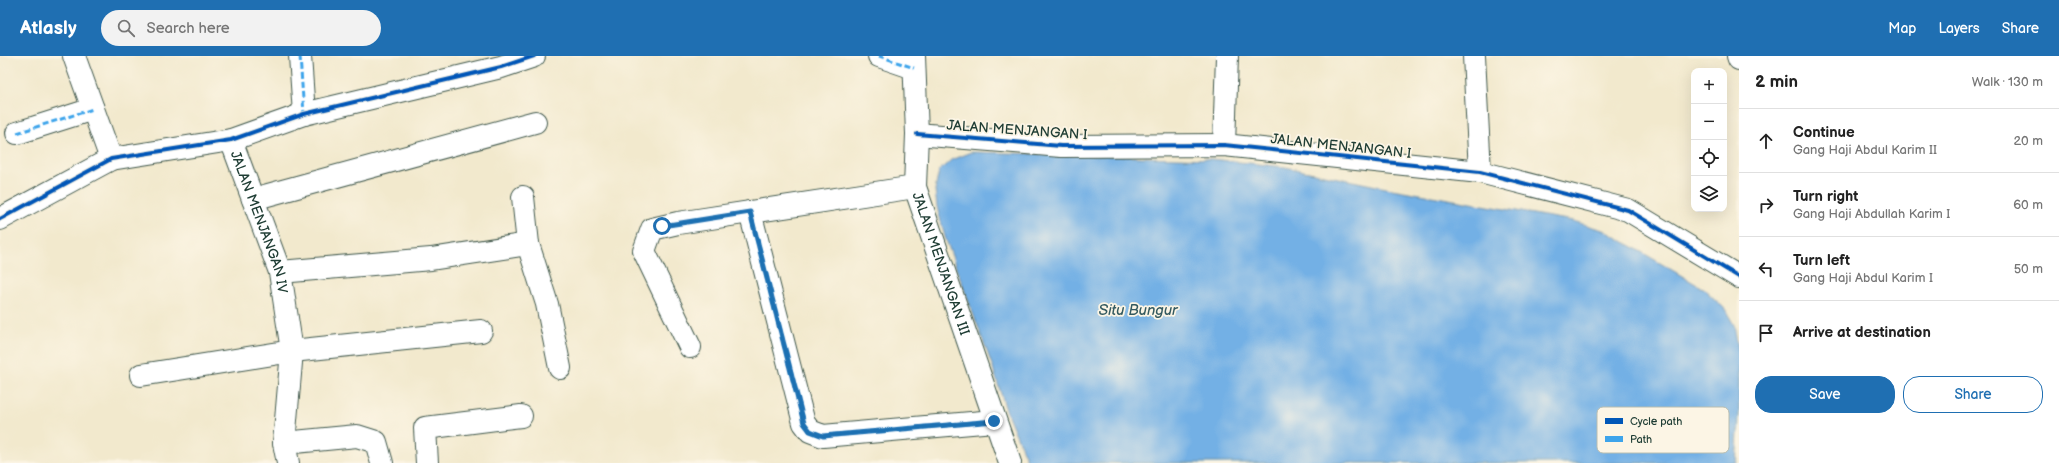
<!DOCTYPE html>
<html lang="en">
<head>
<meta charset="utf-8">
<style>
	:root { --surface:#fff; --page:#f2f2f2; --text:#222; --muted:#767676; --line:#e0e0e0; --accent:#1f6fb2 }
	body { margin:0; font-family:"Balsamiq Sans",sans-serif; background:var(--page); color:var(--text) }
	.controls { position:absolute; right:12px; top:12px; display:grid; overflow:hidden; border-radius:8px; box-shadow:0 4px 16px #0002 }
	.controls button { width:36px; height:36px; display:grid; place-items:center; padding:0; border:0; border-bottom:1px solid var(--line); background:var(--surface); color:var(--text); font:20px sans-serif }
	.stop { position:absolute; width:12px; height:12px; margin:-9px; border:3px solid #1f6fb2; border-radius:50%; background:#fff }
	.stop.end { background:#1f6fb2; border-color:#fff; box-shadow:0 1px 4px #0008 }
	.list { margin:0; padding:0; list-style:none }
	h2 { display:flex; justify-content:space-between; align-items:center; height:52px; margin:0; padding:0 16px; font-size:17px }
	h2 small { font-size:13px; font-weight:400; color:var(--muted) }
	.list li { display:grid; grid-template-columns:26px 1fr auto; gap:12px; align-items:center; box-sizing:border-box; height:64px; padding:0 16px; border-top:1px solid var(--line) }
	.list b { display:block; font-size:15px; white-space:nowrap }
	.list p { margin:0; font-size:13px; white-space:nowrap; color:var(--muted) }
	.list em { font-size:13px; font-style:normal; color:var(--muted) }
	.actions { display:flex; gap:8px; padding:12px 16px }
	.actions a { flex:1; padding:9px 0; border:1px solid var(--accent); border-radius:16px; text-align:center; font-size:14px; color:var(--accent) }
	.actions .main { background:var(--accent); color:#fff }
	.icon { flex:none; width:22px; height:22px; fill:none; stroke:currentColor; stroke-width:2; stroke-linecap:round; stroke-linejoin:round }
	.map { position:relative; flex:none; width:1739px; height:407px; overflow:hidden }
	header { display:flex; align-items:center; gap:24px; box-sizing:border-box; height:56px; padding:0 20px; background:var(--accent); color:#fff }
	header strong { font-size:19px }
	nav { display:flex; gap:22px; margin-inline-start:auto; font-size:14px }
	.search { width:280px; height:36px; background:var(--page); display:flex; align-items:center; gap:10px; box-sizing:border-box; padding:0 14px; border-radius:22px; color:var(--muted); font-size:15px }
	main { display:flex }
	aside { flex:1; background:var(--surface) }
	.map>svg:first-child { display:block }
	.water { fill:#73b0e5; stroke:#49768c }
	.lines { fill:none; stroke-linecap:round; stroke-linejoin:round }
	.minor-casing { stroke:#3f574b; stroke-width:24 }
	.minor { stroke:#fff; stroke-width:22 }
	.quiet { stroke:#3da4eb; stroke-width:3; stroke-dasharray:6 3; stroke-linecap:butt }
	.cycleway-casing { stroke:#fcf5e5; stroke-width:6 }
	.cycleway { stroke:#0057b8; stroke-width:4 }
	.route { stroke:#1f6fb2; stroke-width:5 }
	.labels { text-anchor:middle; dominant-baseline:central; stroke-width:3.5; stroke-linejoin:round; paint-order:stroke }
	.street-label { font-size:14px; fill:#1f3d34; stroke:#fcf5e5 }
	.water-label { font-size:15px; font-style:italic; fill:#345a60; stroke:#fcf5e5 }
	.key { fill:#fcf5e5; stroke:#babeb0; stroke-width:1 }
	.key-label { font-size:11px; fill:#1f3d34 }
</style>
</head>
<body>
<header>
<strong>Atlasly</strong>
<div class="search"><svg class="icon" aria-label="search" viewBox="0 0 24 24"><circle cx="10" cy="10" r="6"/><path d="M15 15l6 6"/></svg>Search here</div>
<nav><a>Map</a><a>Layers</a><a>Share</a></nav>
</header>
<main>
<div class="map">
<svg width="1739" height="407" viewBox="0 0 1739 407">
	<rect width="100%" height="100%" fill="#fcf5e5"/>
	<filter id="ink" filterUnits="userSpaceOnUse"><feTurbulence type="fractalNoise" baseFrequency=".025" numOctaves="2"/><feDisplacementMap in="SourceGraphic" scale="8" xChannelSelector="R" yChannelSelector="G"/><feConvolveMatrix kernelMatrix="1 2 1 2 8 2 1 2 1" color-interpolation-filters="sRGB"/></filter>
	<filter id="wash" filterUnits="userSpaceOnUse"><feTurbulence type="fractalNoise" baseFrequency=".012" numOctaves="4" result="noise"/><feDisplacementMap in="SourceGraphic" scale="16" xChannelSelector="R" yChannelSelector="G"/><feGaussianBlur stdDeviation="0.9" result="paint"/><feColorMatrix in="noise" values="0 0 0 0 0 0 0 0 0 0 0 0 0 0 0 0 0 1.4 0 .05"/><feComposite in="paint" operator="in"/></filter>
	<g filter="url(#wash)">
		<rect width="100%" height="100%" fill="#f2e9cd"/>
		<path class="water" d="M971,96L1211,103L1285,111L1386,132L1573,165L1606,175L1704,233L1725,253L1734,269L1739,297V358L1736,407H1028L1007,357L992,309L945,181L937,151L935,134L939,115L951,104Z"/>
	</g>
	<g filter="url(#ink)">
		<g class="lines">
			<g class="minor-casing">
				<g id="minor">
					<path d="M74,0L111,103"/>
					<path d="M300,0L304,58"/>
					<path d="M879,0L914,12"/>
					<path id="s1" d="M914,0L917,78L915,131L1010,407"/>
					<path d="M1474,0L1480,116"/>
					<path d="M1738,0L1739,3"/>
					<path d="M17,77L93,53"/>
					<path d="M917,78L1061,90L1224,89L1480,116L1628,154L1739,221"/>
					<path id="s2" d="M231,84L280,216L292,295L284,387L288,407"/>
					<path d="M1224,89L1227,0"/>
					<path d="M523,141L528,188L547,248L560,312"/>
					<path d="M253,143L535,66"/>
					<path d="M750,156L804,367L810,375L823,380L994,365"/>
					<path d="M0,163L111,103L231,84L304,58L501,11L534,0"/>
					<path d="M280,216L431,203L528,188"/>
					<path d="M690,291L644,195L652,173L678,167L915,131"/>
					<path d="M141,319L292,295L481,275"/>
					<path d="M284,387L357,380L376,386L382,407"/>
					<path d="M427,407L425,372L521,360"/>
				</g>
			</g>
			<use href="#minor" class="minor"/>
			<path class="quiet" d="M300,0L304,58
				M879,0L914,12
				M17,77L93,53
				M750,156L804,367L810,375L823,380L994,365"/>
			<g class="cycleway-casing">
				<path id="cycleway" d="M917,78L1061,90L1224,89L1480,116L1628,154L1739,221
					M0,163L111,103L231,84L304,58L501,11L534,0"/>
			</g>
			<use href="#cycleway" class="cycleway"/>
		</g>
	</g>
	<g class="lines" filter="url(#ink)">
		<path class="route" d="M662,170L750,156L804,367L810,375L823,380L994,365"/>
	</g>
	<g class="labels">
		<g class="street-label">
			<text transform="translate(1017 74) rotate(4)">JALAN MENJANGAN I</text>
			<text transform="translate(1341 90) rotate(6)">JALAN MENJANGAN I</text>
			<text stroke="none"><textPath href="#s2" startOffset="87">JALAN MENJANGAN IV</textPath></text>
			<text stroke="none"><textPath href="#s1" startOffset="212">JALAN MENJANGAN III</textPath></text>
		</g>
		<g class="water-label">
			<text x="1138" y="254">Situ Bungur</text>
		</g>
	</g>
	<rect x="1597" y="351" width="132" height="46" rx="6" class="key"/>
	<rect x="1605" y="362" width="18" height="6" fill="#0057b8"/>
	<rect x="1605" y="380" width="18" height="6" fill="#3da4eb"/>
	<g class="key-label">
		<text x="1630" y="369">Cycle path</text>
		<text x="1630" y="387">Path</text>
	</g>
</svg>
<div class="controls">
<button>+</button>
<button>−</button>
<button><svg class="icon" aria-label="locate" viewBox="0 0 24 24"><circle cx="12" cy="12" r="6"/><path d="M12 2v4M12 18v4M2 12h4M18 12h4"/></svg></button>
<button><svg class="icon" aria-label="layers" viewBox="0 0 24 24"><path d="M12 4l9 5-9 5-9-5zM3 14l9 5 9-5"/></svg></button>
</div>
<div class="stop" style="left:662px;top:170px"></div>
<div class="stop end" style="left:994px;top:365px"></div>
</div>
<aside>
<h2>2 min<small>Walk · 130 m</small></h2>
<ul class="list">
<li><svg class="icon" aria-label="ahead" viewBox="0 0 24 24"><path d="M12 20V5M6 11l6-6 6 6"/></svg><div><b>Continue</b><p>Gang Haji Abdul Karim II</p></div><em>20 m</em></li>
<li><svg class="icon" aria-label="right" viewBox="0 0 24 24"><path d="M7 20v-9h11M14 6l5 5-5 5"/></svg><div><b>Turn right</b><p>Gang Haji Abdullah Karim I</p></div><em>60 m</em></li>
<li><svg class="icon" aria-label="left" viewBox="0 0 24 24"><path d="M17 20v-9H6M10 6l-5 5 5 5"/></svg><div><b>Turn left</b><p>Gang Haji Abdul Karim I</p></div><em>50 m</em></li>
<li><svg class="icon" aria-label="arrive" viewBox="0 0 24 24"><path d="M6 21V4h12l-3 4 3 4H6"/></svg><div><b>Arrive at destination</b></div></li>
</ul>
<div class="actions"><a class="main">Save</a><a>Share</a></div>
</aside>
</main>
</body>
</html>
